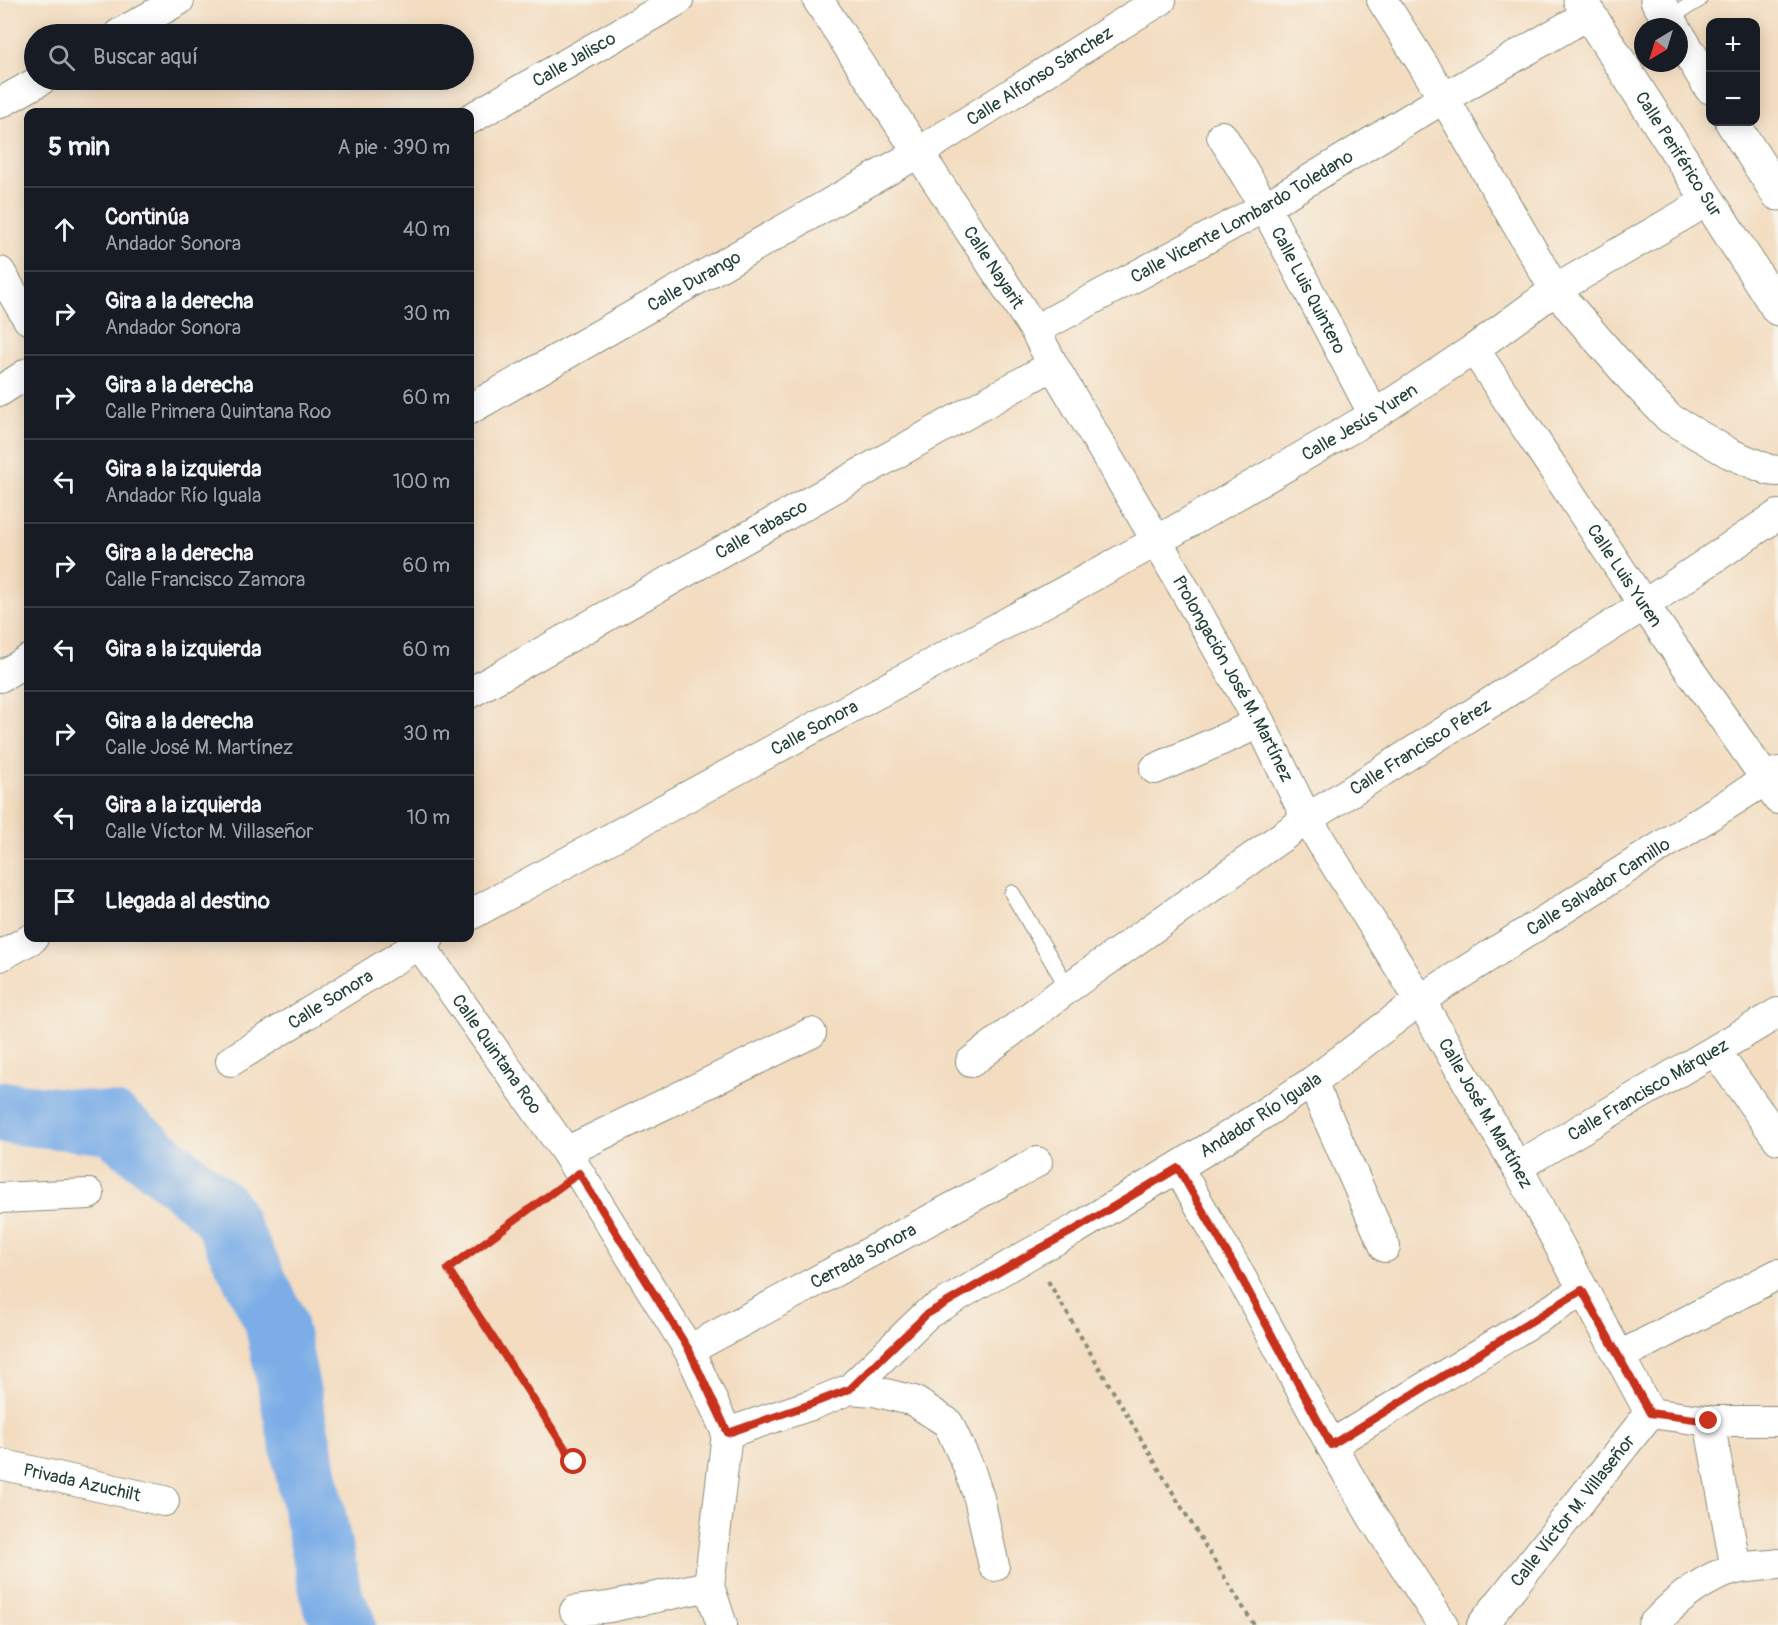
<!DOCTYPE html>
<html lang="es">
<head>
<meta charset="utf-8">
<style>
	:root { --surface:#171b24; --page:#242831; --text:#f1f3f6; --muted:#9ea1a6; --line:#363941 }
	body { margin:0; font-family:Pangolin,sans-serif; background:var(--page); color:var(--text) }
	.controls { position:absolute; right:18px; top:18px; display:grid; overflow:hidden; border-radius:12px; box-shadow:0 3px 15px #0003 }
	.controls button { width:54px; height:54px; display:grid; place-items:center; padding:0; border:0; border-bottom:2px solid var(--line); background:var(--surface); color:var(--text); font:30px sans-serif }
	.compass { position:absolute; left:1634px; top:18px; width:54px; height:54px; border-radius:50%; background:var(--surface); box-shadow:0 3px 15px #0003; rotate:218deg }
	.stop { position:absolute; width:18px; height:18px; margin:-14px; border:4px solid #c8321e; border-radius:50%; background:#fff }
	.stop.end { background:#c8321e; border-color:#fff; box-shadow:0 2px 6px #0008 }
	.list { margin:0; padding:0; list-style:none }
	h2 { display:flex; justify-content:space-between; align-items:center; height:78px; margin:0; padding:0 24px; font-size:26px }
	h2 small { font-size:20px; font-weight:400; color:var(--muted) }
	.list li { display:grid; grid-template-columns:39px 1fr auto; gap:18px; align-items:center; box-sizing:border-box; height:84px; padding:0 24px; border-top:2px solid var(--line) }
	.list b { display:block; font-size:22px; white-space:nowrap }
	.list p { margin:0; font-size:20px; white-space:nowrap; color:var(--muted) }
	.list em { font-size:20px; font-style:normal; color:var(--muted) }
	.icon { flex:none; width:33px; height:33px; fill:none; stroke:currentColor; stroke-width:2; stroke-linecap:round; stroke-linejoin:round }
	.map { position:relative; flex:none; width:1778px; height:1625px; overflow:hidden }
	.search { position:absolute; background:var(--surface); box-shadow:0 3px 15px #0003; left:24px; top:24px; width:450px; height:66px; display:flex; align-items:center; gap:15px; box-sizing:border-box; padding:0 21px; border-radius:33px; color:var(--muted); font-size:22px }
	.panel { position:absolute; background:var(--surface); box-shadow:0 3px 15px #0003; left:24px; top:108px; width:450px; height:834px; border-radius:12px }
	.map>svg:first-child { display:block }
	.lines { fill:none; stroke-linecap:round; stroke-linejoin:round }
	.river { stroke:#7bade7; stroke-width:62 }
	.service-casing { stroke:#898c7a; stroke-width:17 }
	.minor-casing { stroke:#898c7a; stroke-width:32 }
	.primary-casing { stroke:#898c7a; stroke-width:35 }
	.path { stroke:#898c7a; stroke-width:4; stroke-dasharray:4.5 4.5; stroke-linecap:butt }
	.service { stroke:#fff; stroke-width:15 }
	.minor { stroke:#fff; stroke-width:30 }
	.primary { stroke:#fff; stroke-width:33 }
	.route { stroke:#c8321e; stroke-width:8 }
	.labels { text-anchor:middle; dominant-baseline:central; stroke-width:4.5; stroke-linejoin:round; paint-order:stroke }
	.street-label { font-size:18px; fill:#1f3d34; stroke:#f7f3e8 }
</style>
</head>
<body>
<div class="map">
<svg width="1778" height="1625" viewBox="0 0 1778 1625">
	<rect width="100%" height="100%" fill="#f7f3e8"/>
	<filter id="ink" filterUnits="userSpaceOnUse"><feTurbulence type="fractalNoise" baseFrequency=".0167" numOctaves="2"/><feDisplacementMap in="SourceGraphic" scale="12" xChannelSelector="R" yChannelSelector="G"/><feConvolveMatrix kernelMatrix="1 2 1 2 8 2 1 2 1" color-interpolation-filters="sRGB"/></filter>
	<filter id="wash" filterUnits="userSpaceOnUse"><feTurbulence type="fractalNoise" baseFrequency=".008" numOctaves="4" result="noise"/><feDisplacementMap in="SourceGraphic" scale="24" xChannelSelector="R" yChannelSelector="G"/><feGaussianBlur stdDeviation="1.35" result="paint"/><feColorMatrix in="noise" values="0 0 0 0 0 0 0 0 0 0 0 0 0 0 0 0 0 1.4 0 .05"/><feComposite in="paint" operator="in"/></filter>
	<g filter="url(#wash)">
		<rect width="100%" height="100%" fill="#f3dcc0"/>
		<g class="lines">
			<path class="river" d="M0,1112L113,1124L220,1210L275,1320L332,1599L345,1625"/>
		</g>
	</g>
	<g filter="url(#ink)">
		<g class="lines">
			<g class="service-casing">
				<path id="service" d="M1668,18L1699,0
					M1012,893L1068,988"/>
			</g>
			<g class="minor-casing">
				<g id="minor">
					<path id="s1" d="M818,0L1035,330L1053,365L1157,541L1260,723L1307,819L1420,1000L1517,1167L1650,1413"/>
					<path d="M1382,0L1444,98L1555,290L1630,377L1669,418L1729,453L1769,470L1778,471"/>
					<path d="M119,34L179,0"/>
					<path d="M0,103L41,80"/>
					<path id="s2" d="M470,119L678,0"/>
					<path id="s3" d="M1222,136L1265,207L1374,415"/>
					<path d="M0,272L28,319"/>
					<path id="s4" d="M1035,330L1265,207L1444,98L1589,14"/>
					<path id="s5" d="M1474,349L1644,605L1766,779L1778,799"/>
					<path d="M0,391L28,373"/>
					<path id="s6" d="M470,409L918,153L1134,16L1161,0"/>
					<path d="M0,677L28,660"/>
					<path id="s7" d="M470,693L1053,365"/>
					<path d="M1155,769L1260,723"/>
					<path id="s8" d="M470,915L1157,541L1374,415L1474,349L1555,290L1709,200"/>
					<path id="s9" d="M415,938L566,1152L689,1350L727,1433L709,1586L722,1625"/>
					<path d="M0,956L33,938"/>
					<path d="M1715,1051L1778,1139"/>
					<path id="s10" d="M231,1061L429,938"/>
					<path id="s11" d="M971,1062L1068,988L1307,819L1644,605L1778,515"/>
					<path d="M1312,1082L1385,1247"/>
					<path d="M566,1152L811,1033"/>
					<path id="s12" d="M1517,1167L1778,1013"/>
					<path d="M1178,1168L1237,1270L1331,1445L1372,1516L1443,1625"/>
					<path d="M0,1198L89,1194"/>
					<path id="s13" d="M689,1350L1037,1162"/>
					<path d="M1620,1356L1778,1274"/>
					<path id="s14" d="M850,1389L927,1314L1031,1253L1076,1229L1237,1131L1312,1082L1420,1000L1778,772"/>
					<path d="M1650,1413L1709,1421H1778"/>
					<path d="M1709,1421L1736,1569"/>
					<path d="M727,1433L811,1405L850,1389L874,1391L914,1401L948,1423L969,1468L979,1498L994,1566"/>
					<path d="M1331,1445L1582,1291"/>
					<path id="s15" d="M0,1464L164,1501"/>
					<path d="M575,1611L609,1607L709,1586"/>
					<path id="s16" d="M1482,1625L1650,1413"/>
					<path d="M1653,1625C1675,1601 1703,1578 1735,1569C1748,1566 1764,1566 1778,1564"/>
				</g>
			</g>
			<g class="primary-casing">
				<g id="primary">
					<path id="s17" d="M1580,0L1778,309"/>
					<path d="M1657,0L1673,27"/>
					<path d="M1679,36L1710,87"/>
					<path d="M1732,122L1778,194"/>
				</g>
			</g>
			<path class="path" d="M554,1191L448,1269L574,1462
				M1048,1281L1179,1503L1254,1625"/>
			<use href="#service" class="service"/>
			<use href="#minor" class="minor"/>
			<use href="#primary" class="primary"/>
		</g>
	</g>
	<g class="lines" filter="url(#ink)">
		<path class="route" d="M574,1462L448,1269L579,1173L689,1350L728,1433L811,1404L850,1389L927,1314L1032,1253L1076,1229L1178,1168L1237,1270L1331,1445L1582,1290L1650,1413L1709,1421"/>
	</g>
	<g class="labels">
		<g class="street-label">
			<text stroke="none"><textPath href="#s2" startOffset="120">Calle Jalisco</textPath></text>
			<text stroke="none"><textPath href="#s6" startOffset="660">Calle Alfonso Sánchez</textPath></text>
			<text stroke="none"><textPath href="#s17" startOffset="183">Calle Periférico Sur</textPath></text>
			<text stroke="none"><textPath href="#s4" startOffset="236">Calle Vicente Lombardo Toledano</textPath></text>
			<text stroke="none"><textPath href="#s1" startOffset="320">Calle Nayarit</textPath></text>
			<text stroke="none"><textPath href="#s6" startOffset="258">Calle Durango</textPath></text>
			<text stroke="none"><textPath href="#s3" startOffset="177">Calle Luis Quintero</textPath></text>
			<text stroke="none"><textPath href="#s8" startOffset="1017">Calle Jesús Yuren</textPath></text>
			<text stroke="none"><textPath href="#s7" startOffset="334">Calle Tabasco</textPath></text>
			<text stroke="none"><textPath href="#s5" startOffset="272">Calle Luis Yuren</textPath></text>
			<text stroke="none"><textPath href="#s1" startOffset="796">Prolongación José M. Martínez</textPath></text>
			<text stroke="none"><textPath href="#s8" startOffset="392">Calle Sonora</textPath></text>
			<text stroke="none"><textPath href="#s11" startOffset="549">Calle Francisco Pérez</textPath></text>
			<text stroke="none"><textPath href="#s14" startOffset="904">Calle Salvador Camillo</textPath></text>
			<text stroke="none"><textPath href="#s10" startOffset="117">Calle Sonora</textPath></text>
			<text stroke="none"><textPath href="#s9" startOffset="142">Calle Quintana Roo</textPath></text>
			<text stroke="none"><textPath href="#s12" startOffset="152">Calle Francisco Márquez</textPath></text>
			<text stroke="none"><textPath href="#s1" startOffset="1299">Calle José M. Martínez</textPath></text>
			<text stroke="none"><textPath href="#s14" startOffset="496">Andador Río Iguala</textPath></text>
			<text stroke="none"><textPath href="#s13" startOffset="198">Cerrada Sonora</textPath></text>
			<text stroke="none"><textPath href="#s15" startOffset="84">Privada Azuchilt</textPath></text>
			<text stroke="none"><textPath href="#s16" startOffset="146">Calle Víctor M. Villaseñor</textPath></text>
		</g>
	</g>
</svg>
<div class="controls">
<button>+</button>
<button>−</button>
</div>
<svg class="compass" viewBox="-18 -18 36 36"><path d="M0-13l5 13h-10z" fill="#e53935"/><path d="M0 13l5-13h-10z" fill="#9ea1a6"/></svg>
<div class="stop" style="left:574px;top:1462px"></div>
<div class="stop end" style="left:1709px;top:1421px"></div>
<div class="search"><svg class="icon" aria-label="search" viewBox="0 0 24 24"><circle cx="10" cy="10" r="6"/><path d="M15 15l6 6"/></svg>Buscar aquí</div>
<section class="panel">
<h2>5 min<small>A pie · 390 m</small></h2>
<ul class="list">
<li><svg class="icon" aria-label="ahead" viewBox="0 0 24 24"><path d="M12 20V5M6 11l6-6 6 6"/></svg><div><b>Continúa</b><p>Andador Sonora</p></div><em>40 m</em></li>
<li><svg class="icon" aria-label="right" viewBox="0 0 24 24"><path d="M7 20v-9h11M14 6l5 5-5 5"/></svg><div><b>Gira a la derecha</b><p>Andador Sonora</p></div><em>30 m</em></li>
<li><svg class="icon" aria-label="right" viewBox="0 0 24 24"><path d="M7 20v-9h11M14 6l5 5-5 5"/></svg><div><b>Gira a la derecha</b><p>Calle Primera Quintana Roo</p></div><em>60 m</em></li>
<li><svg class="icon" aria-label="left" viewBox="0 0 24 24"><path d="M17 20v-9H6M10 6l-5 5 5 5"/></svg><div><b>Gira a la izquierda</b><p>Andador Río Iguala</p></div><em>100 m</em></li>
<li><svg class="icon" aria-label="right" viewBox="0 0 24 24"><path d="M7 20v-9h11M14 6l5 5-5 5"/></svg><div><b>Gira a la derecha</b><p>Calle Francisco Zamora</p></div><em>60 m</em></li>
<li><svg class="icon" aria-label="left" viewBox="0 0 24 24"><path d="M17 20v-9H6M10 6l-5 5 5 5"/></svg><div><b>Gira a la izquierda</b></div><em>60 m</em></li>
<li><svg class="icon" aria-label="right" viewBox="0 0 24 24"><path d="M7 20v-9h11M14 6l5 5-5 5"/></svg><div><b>Gira a la derecha</b><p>Calle José M. Martínez</p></div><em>30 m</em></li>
<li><svg class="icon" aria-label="left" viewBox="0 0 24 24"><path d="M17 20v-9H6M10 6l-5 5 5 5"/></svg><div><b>Gira a la izquierda</b><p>Calle Víctor M. Villaseñor</p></div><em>10 m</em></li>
<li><svg class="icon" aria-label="arrive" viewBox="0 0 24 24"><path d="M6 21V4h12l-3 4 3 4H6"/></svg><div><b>Llegada al destino</b></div></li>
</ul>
</section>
</div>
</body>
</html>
